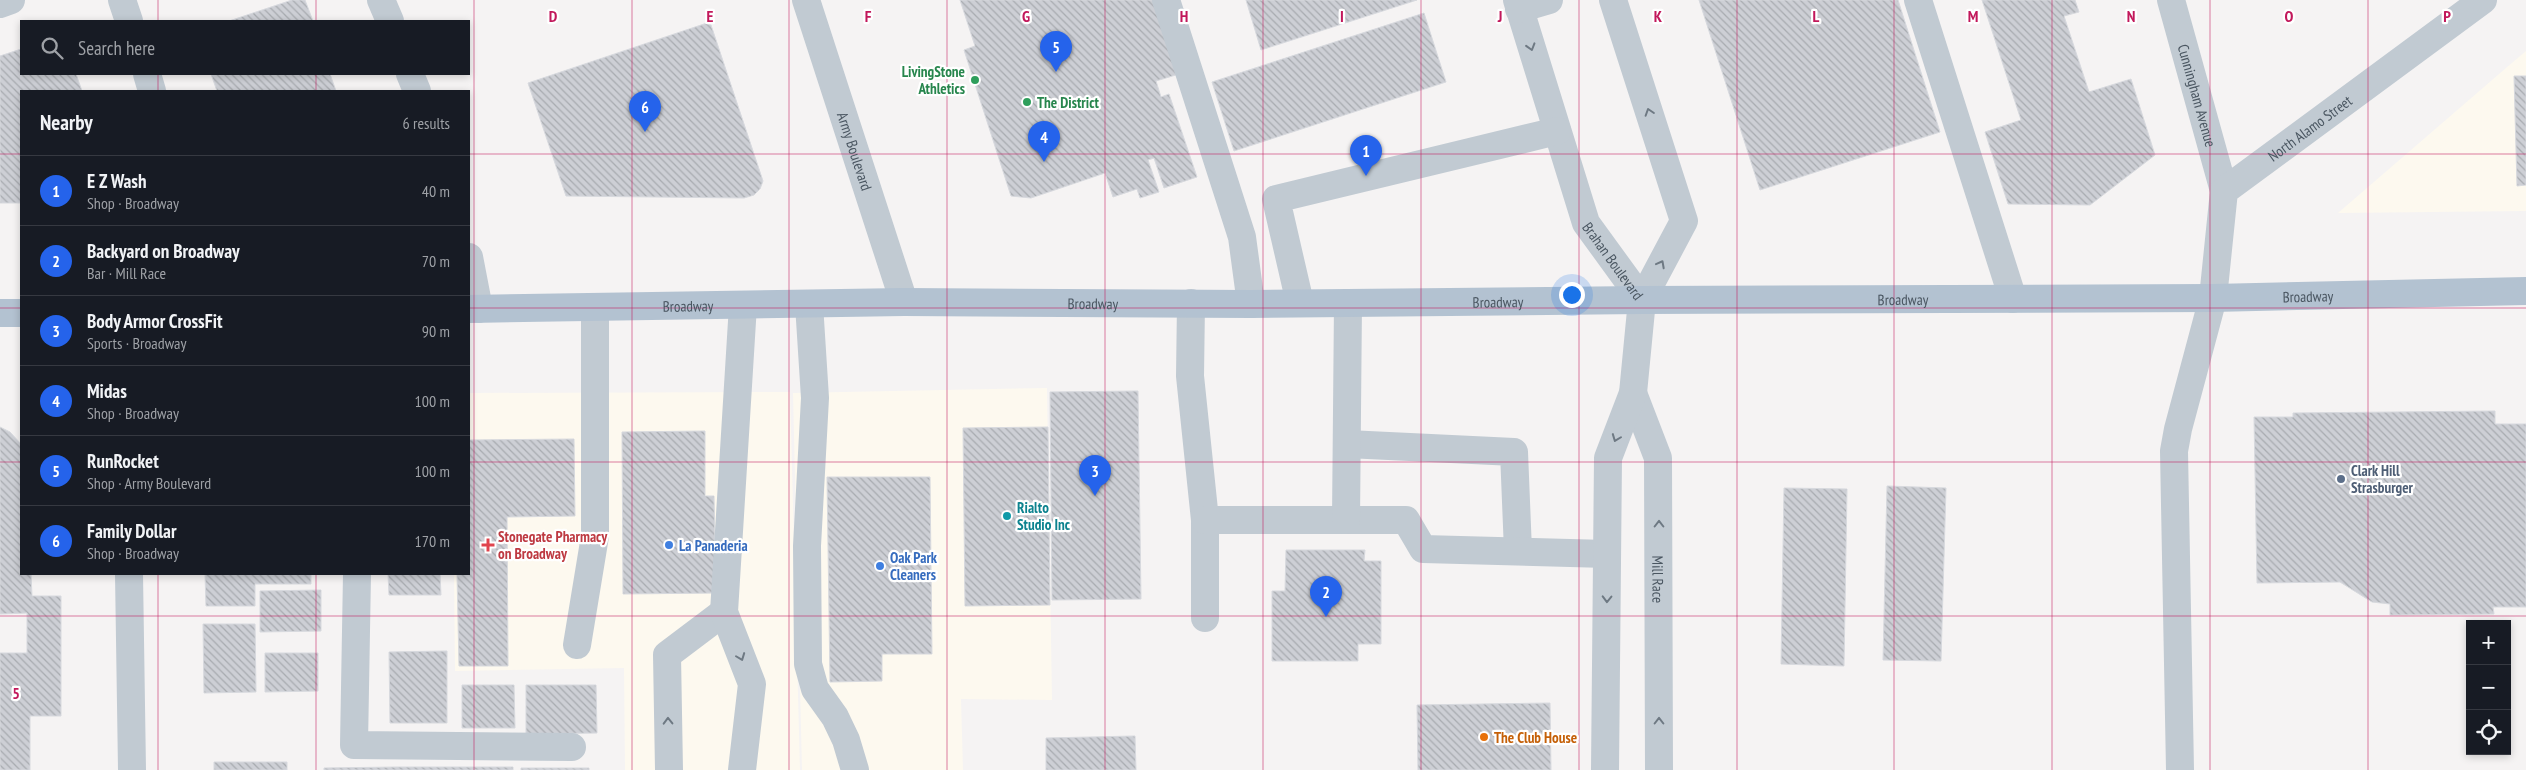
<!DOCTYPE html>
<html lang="en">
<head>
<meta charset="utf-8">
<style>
	:root { --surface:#171b24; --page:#242831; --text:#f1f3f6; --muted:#9ea1a6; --line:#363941; --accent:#2563eb }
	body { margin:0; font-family:"PT Sans Narrow",sans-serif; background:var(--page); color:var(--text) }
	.controls { position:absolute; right:15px; bottom:15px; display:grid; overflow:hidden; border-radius:0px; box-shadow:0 2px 8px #0003 }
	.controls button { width:45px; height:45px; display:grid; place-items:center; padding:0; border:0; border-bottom:1px solid var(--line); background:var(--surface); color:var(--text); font:25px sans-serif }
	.you { position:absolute; left:1571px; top:294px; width:18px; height:18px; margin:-12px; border:4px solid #fff; border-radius:50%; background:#1a73e8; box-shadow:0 0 0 8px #1a73e833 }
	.badge { display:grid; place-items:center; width:32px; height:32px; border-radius:50%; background:var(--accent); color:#fff; font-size:16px; font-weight:700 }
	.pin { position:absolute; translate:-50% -41px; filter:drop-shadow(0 1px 2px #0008) }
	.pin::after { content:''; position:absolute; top:26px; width:18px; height:15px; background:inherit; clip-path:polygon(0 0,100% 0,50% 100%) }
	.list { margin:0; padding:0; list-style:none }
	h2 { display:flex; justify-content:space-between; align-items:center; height:65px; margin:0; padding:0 20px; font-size:21px }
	h2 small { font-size:16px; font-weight:400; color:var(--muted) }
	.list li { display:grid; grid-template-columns:32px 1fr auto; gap:15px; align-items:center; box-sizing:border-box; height:70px; padding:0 20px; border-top:1px solid var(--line) }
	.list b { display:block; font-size:19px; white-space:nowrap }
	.list p { margin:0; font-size:16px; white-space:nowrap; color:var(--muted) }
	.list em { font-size:16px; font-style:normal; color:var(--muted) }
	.icon { flex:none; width:28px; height:28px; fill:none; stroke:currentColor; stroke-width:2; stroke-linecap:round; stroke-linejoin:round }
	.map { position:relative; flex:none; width:2526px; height:770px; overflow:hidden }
	.search { position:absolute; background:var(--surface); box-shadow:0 2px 8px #0003; left:20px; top:20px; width:450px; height:55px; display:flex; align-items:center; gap:12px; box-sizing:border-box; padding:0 18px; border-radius:0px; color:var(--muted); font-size:19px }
	.panel { position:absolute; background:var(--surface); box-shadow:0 2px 8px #0003; left:20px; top:90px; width:450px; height:485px; border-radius:0px }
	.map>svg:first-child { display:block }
	.commercial { fill:#fdf9ef }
	.building { fill:url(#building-back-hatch); stroke:#d7d9de }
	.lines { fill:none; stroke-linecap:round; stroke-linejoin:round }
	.minor { stroke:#c1cad2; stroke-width:28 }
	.major { stroke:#b3c2d1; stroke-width:28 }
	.oneway { stroke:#6e7983 }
	.grid { fill:none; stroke:#c2185b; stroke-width:1; stroke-opacity:0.55 }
	.leisure-dot { fill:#2e9e5b; stroke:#fff; stroke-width:2 }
	.service-dot { fill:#5c6f8a; stroke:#fff; stroke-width:2 }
	.culture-dot { fill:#0f9aa8; stroke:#fff; stroke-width:2 }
	.health-dot { fill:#e0444e; stroke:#fff; stroke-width:2 }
	.shop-dot { fill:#3f7fe0; stroke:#fff; stroke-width:2 }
	.food-dot { fill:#e8710a; stroke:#fff; stroke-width:2 }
	.labels { text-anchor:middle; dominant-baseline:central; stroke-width:4.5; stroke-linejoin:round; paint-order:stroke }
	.leisure-label { font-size:15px; font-weight:bold; fill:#27864d; stroke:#fff; text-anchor:end }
	.street-label { font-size:15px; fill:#4a5661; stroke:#fff }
	.service-label { font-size:15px; font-weight:bold; fill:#4e5e75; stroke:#fff; text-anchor:start }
	.culture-label { font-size:15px; font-weight:bold; fill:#0d838f; stroke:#fff; text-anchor:start }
	.health-label { font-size:15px; font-weight:bold; fill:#be3a42; stroke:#fff; text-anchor:start }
	.shop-label { font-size:15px; font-weight:bold; fill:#366cbe; stroke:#fff; text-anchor:start }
	.food-label { font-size:15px; font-weight:bold; fill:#c56008; stroke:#fff; text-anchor:start }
	.grid-label { font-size:16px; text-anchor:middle; font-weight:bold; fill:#c2185b; stroke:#fff; stroke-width:4.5; stroke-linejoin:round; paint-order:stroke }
</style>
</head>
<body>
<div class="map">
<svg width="2526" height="770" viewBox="0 0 2526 770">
	<defs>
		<pattern id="building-back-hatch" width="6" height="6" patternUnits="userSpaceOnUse" patternTransform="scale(1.25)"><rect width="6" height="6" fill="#cdcfd5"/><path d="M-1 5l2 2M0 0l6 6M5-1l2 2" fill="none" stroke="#a8abb0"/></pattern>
	</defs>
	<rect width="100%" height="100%" fill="#f5f3f3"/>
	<path class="commercial" d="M2526,51V211L2338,213L2506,68Z
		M1047,388L1052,700L961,699L963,770H802L793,393Z
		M790,392L800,770H625L624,668L455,671L454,574H469V393Z"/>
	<path class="building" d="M292,0H305L313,21H229Z
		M960,0H1154L1179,74L1156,81L1161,97L1169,94L1197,177L1164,188L1154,158L1148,160L1159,192L1140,198L1137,189L1113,197L1105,173L1031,198L1011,196L964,50L975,46Z
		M1246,0H1417L1261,50Z
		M1699,0H1898L1940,132L1760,190Z
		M1982,0H2075L2079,12L2064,16L2089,92L2131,79L2155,155L2090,205L2008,204L1985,132L2021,120Z
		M1424,13L1446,82L1234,151L1212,82Z
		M710,22L763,181L760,189L754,195L744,198L566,196L528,83Z
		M21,49V74H76L82,91H21V203H0V56Z
		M211,74H330L336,91H217Z
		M2514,76H2526V185L2517,186Z
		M1138,391L1141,599L1052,600L1050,392Z
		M2495,411V424H2526V607H2493L2494,614L2390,615V604L2372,602L2340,582L2257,583L2254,417H2293V413Z
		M0,427L10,432L21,444V574H31L32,596H61V716H30V770H0V653H27V613L0,614Z
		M1048,427L1050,605L965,606L963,428Z
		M705,431V496H714L716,593L623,594L622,432Z
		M574,439L575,516L507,517L508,666H459L457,574H469V440Z
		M827,477H930L932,654H882V681L830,682Z
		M1887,486L1946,488L1941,661L1883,660Z
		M1784,488L1847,489L1844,666L1781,664Z
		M1286,550H1365L1364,561H1381V644H1358V661H1272V591H1285Z
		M205,574H311V584H255V606H206Z
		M388,574H440L441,595H389Z
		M321,590V631L260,632V591Z
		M203,624H255L256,692L204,693Z
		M447,651V723H390L389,652Z
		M265,653H318V691L265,692Z
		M462,685H514L515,728H462Z
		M526,685H596L597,733L526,734Z
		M1550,703L1551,770H1418L1417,705Z
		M1135,736L1136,770H1046V738Z
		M214,762H287V770H214Z
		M398,767H513V770H324V768Z
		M521,768H589V770H521Z"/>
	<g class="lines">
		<g class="minor">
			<path d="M122,0L129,21"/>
			<path d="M381,0L390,21"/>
			<path id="s1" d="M806,0L904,302"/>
			<path d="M1166,0L1242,237L1251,304"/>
			<path id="s2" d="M1517,0L1586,223L1642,300L1684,221L1613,0"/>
			<path d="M1918,0L2013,299"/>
			<path id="s3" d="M2171,0L2224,191"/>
			<path d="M0,4L11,0"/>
			<path d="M1519,9L1549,0"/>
			<path d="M147,74L152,91"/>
			<path d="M410,74L417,91"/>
			<path d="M469,257L479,309"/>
			<path d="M1191,303L1190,376L1205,520V618"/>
			<path d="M1300,303L1276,199L1557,131"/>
			<path d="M809,304L815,398L807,546L808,664L815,689L835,717L846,740L855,770"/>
			<path id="s4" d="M1633,393L1658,458L1659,770"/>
			<path d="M1347,444L1514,452L1518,551"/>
			<path d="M1205,520H1406L1423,549L1607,554"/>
			<path d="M1346,520L1348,303"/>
			<path d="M129,574L132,770"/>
			<path d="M357,574L354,745L572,747"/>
			<path d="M577,645L595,536V308"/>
			<path d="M669,770L667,655L724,612"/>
			<path d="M742,770L752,684L724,612L743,305"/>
			<path d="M1605,770L1608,458L1633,393L1642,300"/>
			<path id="s5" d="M2180,770L2174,451L2178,429L2213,298L2224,191L2483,0"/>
		</g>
		<g class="major">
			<path id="s6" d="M469,309L904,302L1251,304L1642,300L2213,298L2526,291"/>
			<path d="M0,313H21"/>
		</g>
	</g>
	<defs><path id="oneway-chevron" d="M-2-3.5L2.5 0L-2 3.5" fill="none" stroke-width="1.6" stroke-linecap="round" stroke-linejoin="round" transform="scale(1.25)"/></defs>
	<g class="oneway">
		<use href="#oneway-chevron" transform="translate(1531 47) rotate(73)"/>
		<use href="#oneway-chevron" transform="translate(1649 112) rotate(-108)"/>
		<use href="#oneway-chevron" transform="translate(1661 264) rotate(-62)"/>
		<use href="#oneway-chevron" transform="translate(1616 438) rotate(111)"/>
		<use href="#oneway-chevron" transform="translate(1659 524) rotate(-90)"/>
		<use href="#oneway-chevron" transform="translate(1607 599) rotate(91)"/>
		<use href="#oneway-chevron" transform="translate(741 657) rotate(69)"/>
		<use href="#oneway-chevron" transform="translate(668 721) rotate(-91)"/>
		<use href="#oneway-chevron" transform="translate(1659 721) rotate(-90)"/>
	</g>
	<path class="grid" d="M158,0V21M316,0V21M474,0V770M632,0V770M789,0V770M947,0V770M1105,0V770M1263,0V770M1421,0V770M1579,0V770M1737,0V770M1894,0V770M2052,0V770M2210,0V770M2368,0V770M158,74V91M316,74V91M0,154H21M469,154H2526M0,308H21M469,308H2526M0,462H21M469,462H2526M158,574V770M316,574V770M0,616H2526"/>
	<g class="leisure-dot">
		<circle cx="975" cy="80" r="5"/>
		<circle cx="1027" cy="102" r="5"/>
	</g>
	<circle class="service-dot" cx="2341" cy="479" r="5"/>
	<circle class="culture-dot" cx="1007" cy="516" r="5"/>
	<path class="health-dot" d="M485.5 537.5h5v5h5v5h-5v5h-5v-5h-5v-5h5z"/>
	<g class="shop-dot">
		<circle cx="669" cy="545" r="5"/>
		<circle cx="880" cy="566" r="5"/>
	</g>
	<circle class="food-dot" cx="1484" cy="737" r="5"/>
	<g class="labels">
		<g class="leisure-label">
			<text x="965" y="71">LivingStone<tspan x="965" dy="17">Athletics</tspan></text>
			<text x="1037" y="102" text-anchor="start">The District</text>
		</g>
		<g class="street-label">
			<text stroke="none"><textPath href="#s3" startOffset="99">Cunningham Avenue</textPath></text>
			<text stroke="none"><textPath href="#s5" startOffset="691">North Alamo Street</textPath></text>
			<text stroke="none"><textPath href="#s1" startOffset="159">Army Boulevard</textPath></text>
			<text stroke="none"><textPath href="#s2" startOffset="280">Brahan Boulevard</textPath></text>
			<text stroke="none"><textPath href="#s6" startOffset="1839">Broadway</textPath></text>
			<text stroke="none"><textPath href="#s6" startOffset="1434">Broadway</textPath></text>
			<text stroke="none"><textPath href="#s6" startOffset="1029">Broadway</textPath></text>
			<text stroke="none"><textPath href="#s6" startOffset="624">Broadway</textPath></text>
			<text stroke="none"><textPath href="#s6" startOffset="219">Broadway</textPath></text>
			<text stroke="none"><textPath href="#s4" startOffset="191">Mill Race</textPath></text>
		</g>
		<g class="service-label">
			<text x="2351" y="470">Clark Hill<tspan x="2351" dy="17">Strasburger</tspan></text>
		</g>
		<g class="culture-label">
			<text x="1017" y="507">Rialto<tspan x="1017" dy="17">Studio Inc</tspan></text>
		</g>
		<g class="health-label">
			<text x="498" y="536">Stonegate Pharmacy<tspan x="498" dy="17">on Broadway</tspan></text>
		</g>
		<g class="shop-label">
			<text x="679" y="545">La Panaderia</text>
			<text x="890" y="557">Oak Park<tspan x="890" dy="17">Cleaners</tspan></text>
		</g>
		<g class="food-label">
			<text x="1494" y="737">The Club House</text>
		</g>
	</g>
	<g class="grid-label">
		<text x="553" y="22">D</text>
		<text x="710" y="22">E</text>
		<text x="868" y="22">F</text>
		<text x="1026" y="22">G</text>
		<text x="1184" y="22">H</text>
		<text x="1342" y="22">I</text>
		<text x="1500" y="22">J</text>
		<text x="1658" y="22">K</text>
		<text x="1816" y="22">L</text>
		<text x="1973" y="22">M</text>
		<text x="2131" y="22">N</text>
		<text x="2289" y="22">O</text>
		<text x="2447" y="22">P</text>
		<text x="16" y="699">5</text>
	</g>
</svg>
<div class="controls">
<button>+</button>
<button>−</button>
<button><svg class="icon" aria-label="locate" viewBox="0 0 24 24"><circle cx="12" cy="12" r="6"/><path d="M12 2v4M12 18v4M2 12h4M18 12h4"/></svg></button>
</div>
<div class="you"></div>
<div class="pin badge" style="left:1366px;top:176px">1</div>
<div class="pin badge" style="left:1326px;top:617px">2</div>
<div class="pin badge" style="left:1095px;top:496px">3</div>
<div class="pin badge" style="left:1044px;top:162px">4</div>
<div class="pin badge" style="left:1056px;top:72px">5</div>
<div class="pin badge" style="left:645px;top:132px">6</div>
<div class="search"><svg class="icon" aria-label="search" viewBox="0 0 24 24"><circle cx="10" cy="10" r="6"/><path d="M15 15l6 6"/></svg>Search here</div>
<section class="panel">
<h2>Nearby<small>6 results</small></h2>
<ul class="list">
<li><span class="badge">1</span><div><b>E Z Wash</b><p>Shop · Broadway</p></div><em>40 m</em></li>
<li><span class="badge">2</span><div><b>Backyard on Broadway</b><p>Bar · Mill Race</p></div><em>70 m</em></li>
<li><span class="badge">3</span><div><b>Body Armor CrossFit</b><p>Sports · Broadway</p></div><em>90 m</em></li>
<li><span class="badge">4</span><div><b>Midas</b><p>Shop · Broadway</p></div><em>100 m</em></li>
<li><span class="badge">5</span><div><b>RunRocket</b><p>Shop · Army Boulevard</p></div><em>100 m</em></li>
<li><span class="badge">6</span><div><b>Family Dollar</b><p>Shop · Broadway</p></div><em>170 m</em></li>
</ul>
</section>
</div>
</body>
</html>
